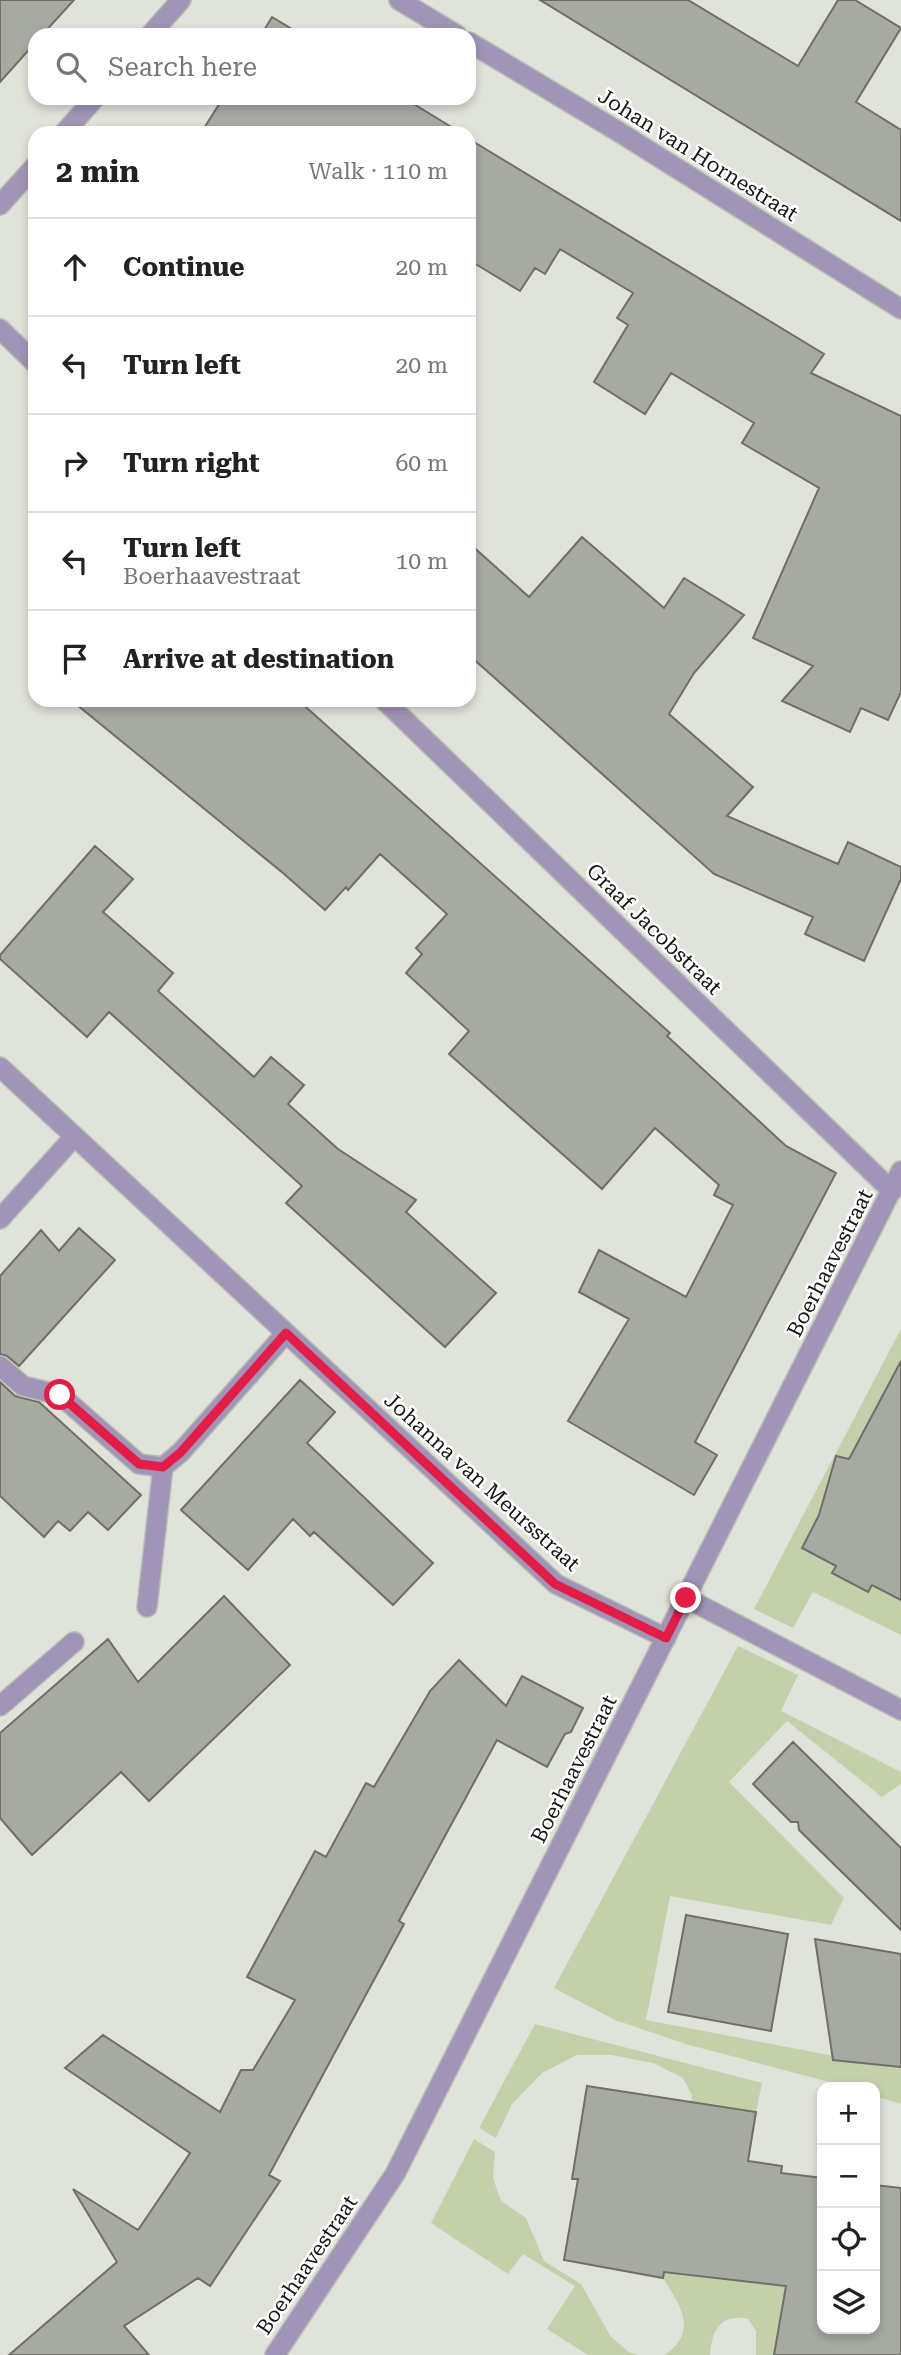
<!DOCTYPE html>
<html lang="en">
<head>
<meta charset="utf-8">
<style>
	:root { --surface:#fff; --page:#f6f6f6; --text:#222; --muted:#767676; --line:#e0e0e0 }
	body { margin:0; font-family:"Roboto Serif",serif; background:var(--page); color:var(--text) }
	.controls { position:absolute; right:21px; bottom:21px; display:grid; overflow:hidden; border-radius:14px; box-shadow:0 4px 10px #0003 }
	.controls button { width:63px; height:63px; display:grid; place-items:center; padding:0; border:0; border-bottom:2px solid var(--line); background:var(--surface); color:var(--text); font:35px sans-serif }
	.stop { position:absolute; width:21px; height:21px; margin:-16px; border:5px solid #e11d48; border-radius:50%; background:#fff }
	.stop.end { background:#e11d48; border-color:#fff; box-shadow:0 2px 7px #0008 }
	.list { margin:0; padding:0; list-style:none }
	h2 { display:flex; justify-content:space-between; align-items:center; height:91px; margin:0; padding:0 28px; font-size:30px }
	h2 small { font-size:23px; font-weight:400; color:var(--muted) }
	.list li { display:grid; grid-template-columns:46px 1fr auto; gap:21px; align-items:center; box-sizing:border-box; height:98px; padding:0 28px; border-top:2px solid var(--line) }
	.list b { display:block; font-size:26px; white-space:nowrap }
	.list p { margin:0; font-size:23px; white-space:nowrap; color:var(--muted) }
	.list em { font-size:23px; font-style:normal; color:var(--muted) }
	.icon { flex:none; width:38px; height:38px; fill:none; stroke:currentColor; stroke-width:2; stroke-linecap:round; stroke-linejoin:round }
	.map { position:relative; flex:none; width:901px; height:2355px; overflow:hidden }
	.search { position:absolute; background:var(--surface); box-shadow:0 4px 10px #0003; left:28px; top:28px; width:448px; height:77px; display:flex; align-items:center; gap:18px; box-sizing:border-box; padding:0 24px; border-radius:21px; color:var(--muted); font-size:26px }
	.panel { position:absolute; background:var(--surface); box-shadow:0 4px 10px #0003; left:28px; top:126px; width:448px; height:581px; border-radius:21px }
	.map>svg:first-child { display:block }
	.green { fill:#c3d0aa }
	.building { fill:#a7aaa2; stroke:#6e7068; stroke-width:2 }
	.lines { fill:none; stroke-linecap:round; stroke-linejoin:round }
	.service-casing { stroke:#bbbeb6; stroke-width:22 }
	.minor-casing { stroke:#bbbeb6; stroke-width:22 }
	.service { stroke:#a195b7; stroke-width:19 }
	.minor { stroke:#a195b7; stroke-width:19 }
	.route { stroke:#e11d48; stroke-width:9 }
	.labels { text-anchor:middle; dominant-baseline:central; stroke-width:5; stroke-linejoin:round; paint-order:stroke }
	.street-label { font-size:21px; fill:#131411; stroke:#fff }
</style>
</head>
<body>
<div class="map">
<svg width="901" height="2355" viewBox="0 0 901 2355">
	<rect width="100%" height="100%" fill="#e0e3da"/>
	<path class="green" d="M901,1329V1362L802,1548L901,1600V1635L813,1592L793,1628L754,1609Z
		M738,1646L798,1675L781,1711L901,1772V1784L882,1797L787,1721L729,1782L844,1898L831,1925L670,1896L646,2020L834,2056L901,2066V2104L875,2096V2087H848L686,2044L615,2020L554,1988Z
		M535,2024L762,2083L756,2112L691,2103L692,2095L683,2078L653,2063L611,2055H577L542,2073L512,2104L496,2138L479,2128Z
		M474,2139L495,2152L493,2178L501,2201L526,2218L544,2261L581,2284L611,2337L630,2353L640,2355H588L547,2329L575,2286L523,2254L508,2274L431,2223Z
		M788,2271L775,2355H756V2331L748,2319C720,2313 712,2331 710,2355H665C699,2331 680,2305 663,2278L664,2272L739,2280Z"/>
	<path class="building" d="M0,0H74L42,35H35V43L0,82Z
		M540,0H688L798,66L838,0H855L901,28L856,102L901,130V221Z
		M272,17L302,35H261Z
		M223,98H404L461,133H201Z
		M469,139L824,354L811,373L901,416V692L888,720L861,708L850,732L782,701L813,666L753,638L819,488L742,443L754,423L671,373L645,414L594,382L628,325L617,318L633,293L560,249L545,274L535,268L520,291L469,260Z
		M582,537L664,608L684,578L744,615L694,673L669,714L753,787L727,816L838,864L848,842L901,867V879L864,961L805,934L813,917L714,874L469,655V543L529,597Z
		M71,700H298L670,1033L667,1036L786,1146L836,1173L695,1442L717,1455L694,1495L568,1421L629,1319L579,1292L599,1250L686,1297L733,1205L714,1195L719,1185L655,1128L602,1189L449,1054L469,1031L406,973L422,954L416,948L447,914L380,854L348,890L346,887L325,910L283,873Z
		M95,846L133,879L103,912L173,973L158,991L254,1077L271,1057L304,1085L288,1104L338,1149L416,1200L406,1212L496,1293L445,1347L286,1203L302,1186L109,1012L87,1037L0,959V955Z
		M79,1228L115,1260L19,1366L7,1356L0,1354V1276L41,1230L59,1251Z
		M901,1361V1600L872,1585L868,1592L832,1573L836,1566L802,1548L819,1515L836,1456L849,1459Z
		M300,1380L335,1412L307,1443L433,1563L393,1605L314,1532L310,1536L293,1519L248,1570L181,1510Z
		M0,1382L15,1396L39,1402L141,1495L108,1530L88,1512L70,1531L58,1521L44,1537L0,1496Z
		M224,1596L290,1665L149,1801L121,1772L32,1855L0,1818V1733L108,1639L138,1682Z
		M459,1660L506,1706L522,1676L583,1708L571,1732L565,1734L547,1767L497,1740L399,1921L404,1924L269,2175L280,2181L210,2286L198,2278L124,2326L149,2355H9L117,2262L73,2189L138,2230L190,2153L65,2068L103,2035L220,2112L241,2070H253L295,2000L247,1977L315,1851L326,1857L366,1783L374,1787L430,1691Z
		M793,1742L901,1848V1930L799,1830L798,1822H791L753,1784Z
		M686,1915L788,1934L771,2031L668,2012Z
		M815,1939L901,1954V2067L833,2060Z
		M587,2086L756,2112L748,2161L782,2166L781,2173L822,2178V2329H875V2185L901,2188V2355H774L786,2286L664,2272L663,2278L564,2260L578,2179H572Z"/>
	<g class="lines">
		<g class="service-casing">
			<path id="service" d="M686,1598L901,1710
				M147,1607L163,1467
				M0,1706L74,1642"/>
		</g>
		<g class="minor-casing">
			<path id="minor" d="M399,0L457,35
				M150,35L181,0
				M469,42L619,132L901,309
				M64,133L95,98
				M0,205L35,166
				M0,329L35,363
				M384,700L892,1191
				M0,1067L556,1584L666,1638
				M0,1219L74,1137
				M0,1366L23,1386L60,1395L139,1464L163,1467L181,1452L286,1333
				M275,2355L395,2174L901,1171"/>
		</g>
		<use href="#service" class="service"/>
		<use href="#minor" class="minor"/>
	</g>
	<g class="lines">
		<path class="route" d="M60,1395L139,1464L163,1467L181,1452L286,1333L555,1584L666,1638L686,1598"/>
	</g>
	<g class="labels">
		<g class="street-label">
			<text transform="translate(698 155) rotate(32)">Johan van Hornestraat</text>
			<text transform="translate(654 929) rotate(44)">Graaf Jacobstraat</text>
			<text transform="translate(830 1263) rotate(-63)">Boerhaavestraat</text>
			<text transform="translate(482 1482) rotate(42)">Johanna van Meursstraat</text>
			<text transform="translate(574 1769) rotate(-63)">Boerhaavestraat</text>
			<text transform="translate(307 2265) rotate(-56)">Boerhaavestraat</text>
		</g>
	</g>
</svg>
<div class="controls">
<button>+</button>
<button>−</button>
<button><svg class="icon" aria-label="locate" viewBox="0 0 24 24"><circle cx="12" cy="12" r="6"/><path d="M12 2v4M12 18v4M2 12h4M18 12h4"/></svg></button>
<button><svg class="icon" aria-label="layers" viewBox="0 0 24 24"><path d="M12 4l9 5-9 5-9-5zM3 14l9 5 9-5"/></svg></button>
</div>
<div class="stop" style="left:60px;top:1395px"></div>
<div class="stop end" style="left:686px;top:1598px"></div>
<div class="search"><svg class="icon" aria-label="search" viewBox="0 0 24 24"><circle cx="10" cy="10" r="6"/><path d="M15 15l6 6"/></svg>Search here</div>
<section class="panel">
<h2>2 min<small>Walk · 110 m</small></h2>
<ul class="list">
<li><svg class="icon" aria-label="ahead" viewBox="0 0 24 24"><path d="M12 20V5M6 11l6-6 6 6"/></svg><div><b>Continue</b></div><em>20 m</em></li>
<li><svg class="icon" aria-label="left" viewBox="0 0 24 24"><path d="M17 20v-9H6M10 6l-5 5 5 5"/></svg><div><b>Turn left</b></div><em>20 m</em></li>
<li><svg class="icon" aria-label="right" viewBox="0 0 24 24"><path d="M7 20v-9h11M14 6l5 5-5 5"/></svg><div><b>Turn right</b></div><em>60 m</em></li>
<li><svg class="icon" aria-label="left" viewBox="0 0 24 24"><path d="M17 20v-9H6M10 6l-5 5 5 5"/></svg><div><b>Turn left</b><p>Boerhaavestraat</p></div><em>10 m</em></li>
<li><svg class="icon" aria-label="arrive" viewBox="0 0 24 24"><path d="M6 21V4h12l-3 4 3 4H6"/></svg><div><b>Arrive at destination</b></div></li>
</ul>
</section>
</div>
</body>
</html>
